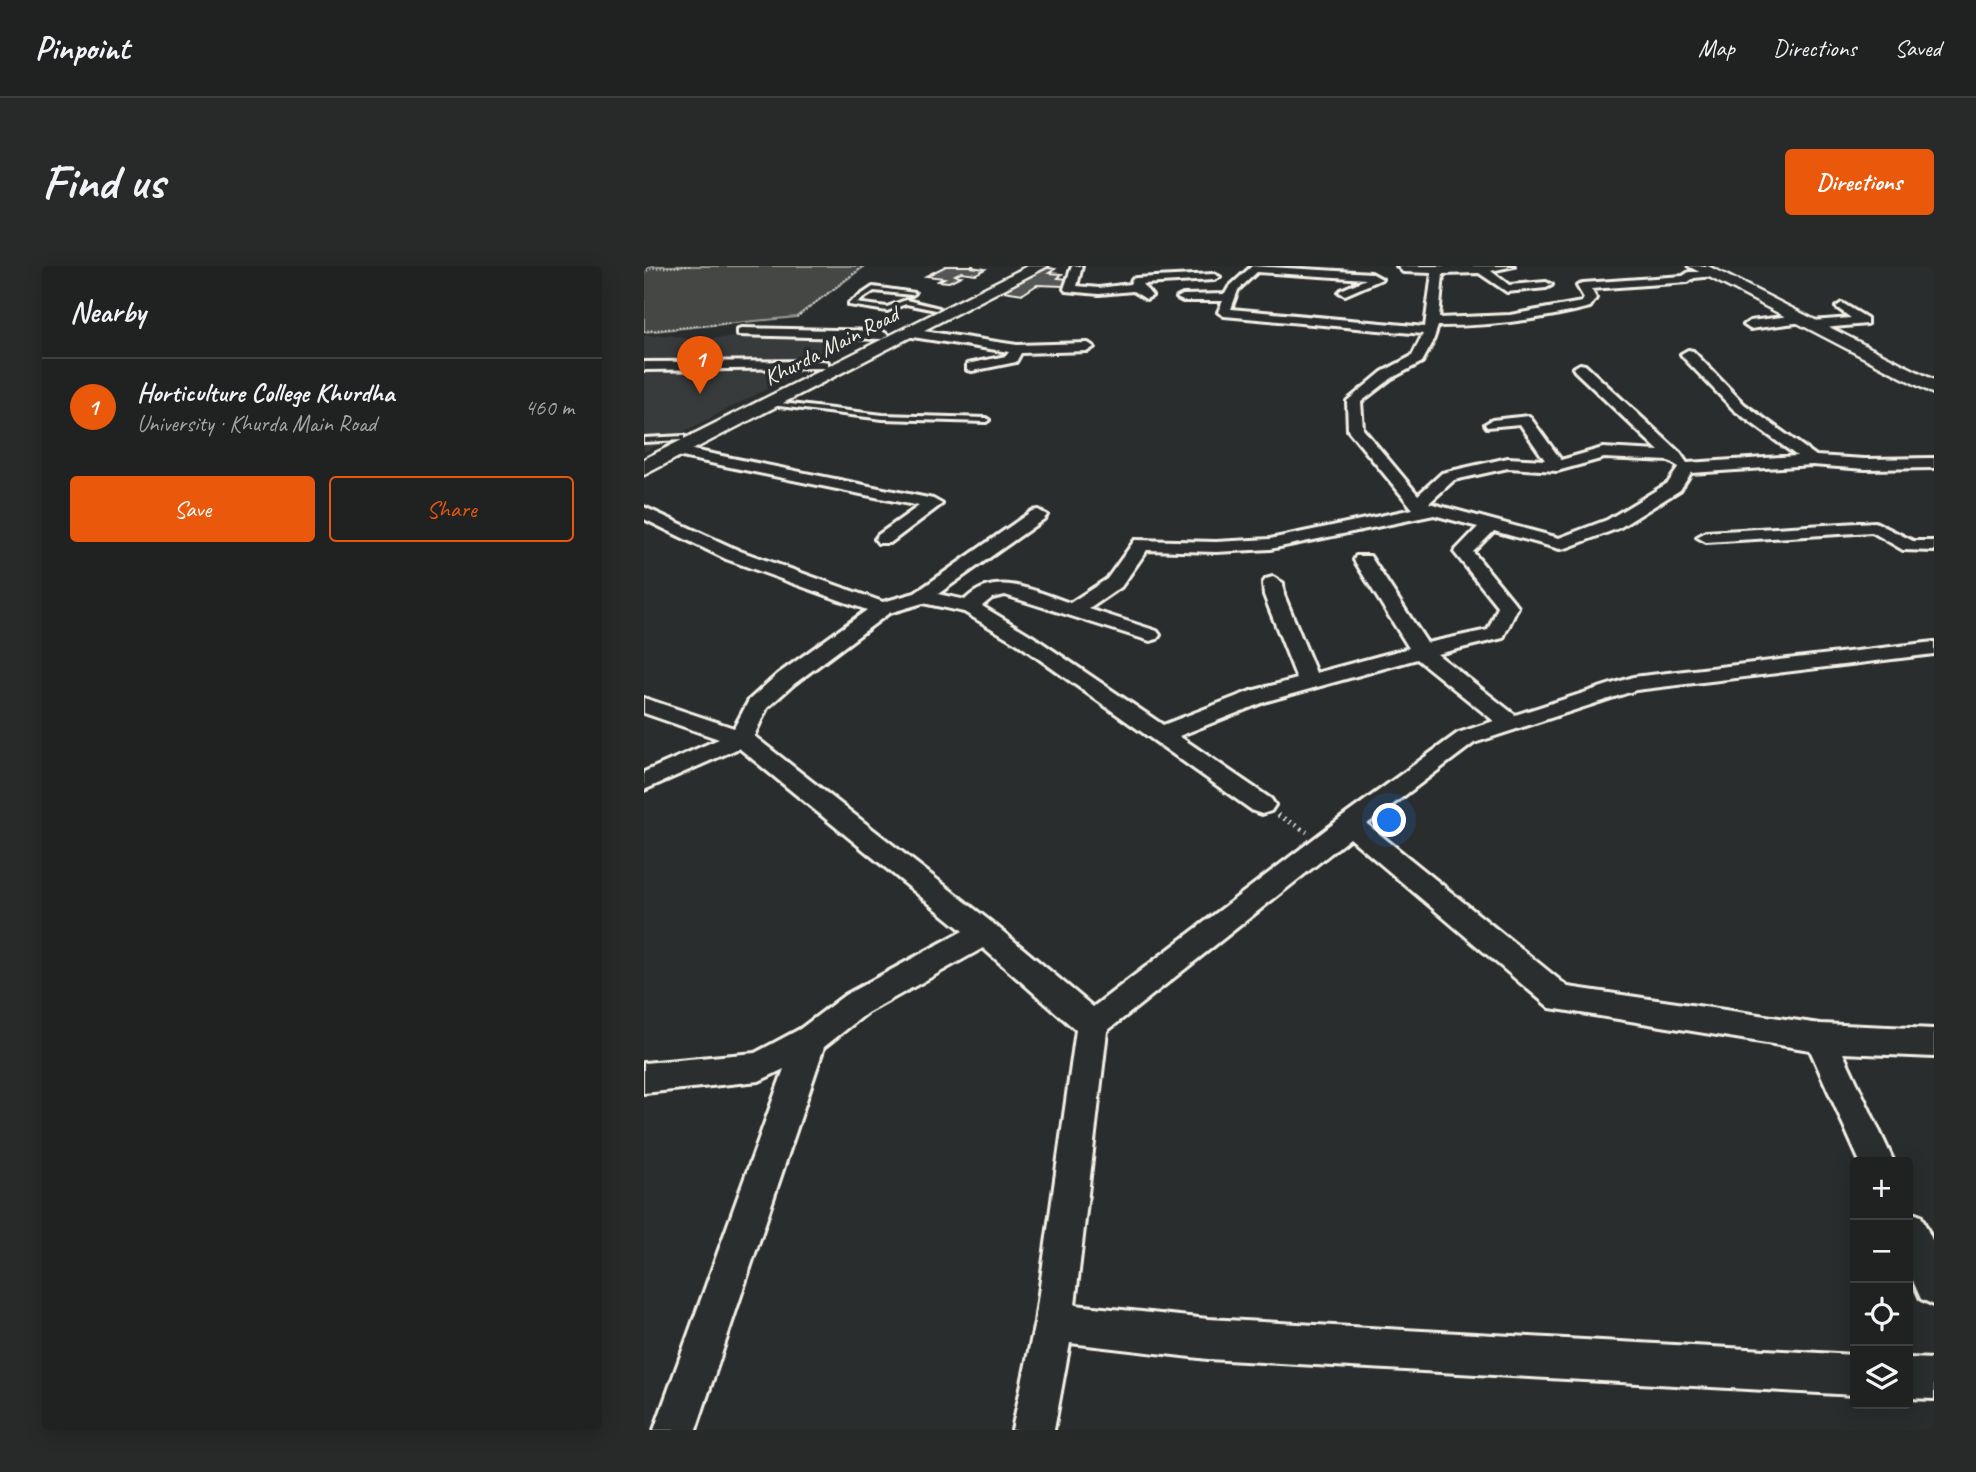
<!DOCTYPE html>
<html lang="en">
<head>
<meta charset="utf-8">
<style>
	:root { --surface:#202222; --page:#282a2a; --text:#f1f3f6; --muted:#a2a4a5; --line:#3d3f40; --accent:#ea580c }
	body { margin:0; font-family:Caveat,sans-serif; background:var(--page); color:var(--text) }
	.controls { position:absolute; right:21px; bottom:21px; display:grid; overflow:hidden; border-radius:7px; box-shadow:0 4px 18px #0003 }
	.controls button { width:63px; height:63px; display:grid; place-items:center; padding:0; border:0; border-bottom:2px solid var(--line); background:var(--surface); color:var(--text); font:35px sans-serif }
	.you { position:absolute; left:746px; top:555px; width:24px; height:24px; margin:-18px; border:5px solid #fff; border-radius:50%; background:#1a73e8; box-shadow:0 0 0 10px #1a73e833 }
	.badge { display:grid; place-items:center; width:46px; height:46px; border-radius:50%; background:var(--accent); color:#fff; font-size:23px; font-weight:700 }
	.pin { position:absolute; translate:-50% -58px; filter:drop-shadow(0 2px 4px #0008) }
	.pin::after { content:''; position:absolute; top:37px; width:24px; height:21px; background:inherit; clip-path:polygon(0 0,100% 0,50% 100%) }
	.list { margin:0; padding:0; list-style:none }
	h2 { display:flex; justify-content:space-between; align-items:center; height:91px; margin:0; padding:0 28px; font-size:30px }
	h2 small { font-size:23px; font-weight:400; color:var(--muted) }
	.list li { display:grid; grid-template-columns:46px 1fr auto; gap:21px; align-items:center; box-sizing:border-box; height:98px; padding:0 28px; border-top:2px solid var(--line) }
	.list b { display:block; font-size:26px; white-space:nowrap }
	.list p { margin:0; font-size:23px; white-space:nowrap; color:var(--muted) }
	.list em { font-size:23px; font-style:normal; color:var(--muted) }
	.actions { display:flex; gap:14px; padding:21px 28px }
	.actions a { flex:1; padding:16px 0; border:2px solid var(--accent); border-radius:7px; text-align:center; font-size:24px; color:var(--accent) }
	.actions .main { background:var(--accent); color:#fff }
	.icon { flex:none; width:38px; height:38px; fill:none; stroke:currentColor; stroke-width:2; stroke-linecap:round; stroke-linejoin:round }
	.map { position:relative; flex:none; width:1290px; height:1164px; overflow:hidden; border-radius:7px }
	header { display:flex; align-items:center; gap:42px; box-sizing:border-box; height:98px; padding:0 35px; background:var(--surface); border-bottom:2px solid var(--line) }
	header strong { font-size:33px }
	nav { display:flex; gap:38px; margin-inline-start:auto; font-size:24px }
	.intro { display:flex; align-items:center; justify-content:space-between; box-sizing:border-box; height:168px; padding:0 42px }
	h1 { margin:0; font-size:49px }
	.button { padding:18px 32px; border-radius:7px; background:var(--accent); color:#fff; font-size:24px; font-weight:700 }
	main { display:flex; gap:42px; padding:0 42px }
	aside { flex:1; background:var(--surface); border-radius:7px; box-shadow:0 4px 18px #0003 }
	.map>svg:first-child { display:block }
	.built { fill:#373a3a }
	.green { fill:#444645; stroke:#9c9c96; stroke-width:2 }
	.building { fill:#555756; stroke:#f4f1e8; stroke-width:2 }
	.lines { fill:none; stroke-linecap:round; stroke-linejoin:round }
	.lane-casing { stroke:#f4f1e8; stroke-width:6 }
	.street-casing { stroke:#f4f1e8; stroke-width:6 }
	.secondary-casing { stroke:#f4f1e8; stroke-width:5 }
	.path-far1 { stroke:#f4f1e8; stroke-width:2; stroke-dasharray:1 2.5; stroke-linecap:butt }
	.path { stroke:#f4f1e8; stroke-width:4.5; stroke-dasharray:2 4.5; stroke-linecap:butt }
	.lane { fill:#2a2d2e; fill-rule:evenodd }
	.street { fill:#2a2d2e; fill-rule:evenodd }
	.secondary { fill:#2a2d2e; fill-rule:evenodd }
	.labels { text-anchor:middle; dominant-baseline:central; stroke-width:7; stroke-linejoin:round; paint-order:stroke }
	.far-street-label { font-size:23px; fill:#f4f1e8; stroke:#2a2d2e }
</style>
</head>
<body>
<header>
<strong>Pinpoint</strong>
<nav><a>Map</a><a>Directions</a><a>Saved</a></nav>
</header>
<div class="intro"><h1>Find us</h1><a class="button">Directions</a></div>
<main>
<aside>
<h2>Nearby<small></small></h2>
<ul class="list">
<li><span class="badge">1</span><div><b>Horticulture College Khurdha</b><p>University · Khurda Main Road</p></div><em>460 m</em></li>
</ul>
<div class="actions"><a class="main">Save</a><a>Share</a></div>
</aside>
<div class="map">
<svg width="1290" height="1164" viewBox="0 0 1290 1164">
	<rect width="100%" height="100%" fill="#2a2d2e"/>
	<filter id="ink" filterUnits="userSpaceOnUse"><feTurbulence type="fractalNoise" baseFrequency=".0143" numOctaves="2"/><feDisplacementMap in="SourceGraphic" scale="14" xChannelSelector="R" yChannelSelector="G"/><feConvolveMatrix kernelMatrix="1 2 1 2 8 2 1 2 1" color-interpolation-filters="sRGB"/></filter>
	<g filter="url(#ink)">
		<path class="built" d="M25,69L44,73L105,71L220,73L0,186V70Z"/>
		<path class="green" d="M8,0H221L152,51L0,66V3Z"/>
		<path class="building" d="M302,0H330L327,1L341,3L332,8L317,6L311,9L317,10L305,16L294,15L300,12L282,10Z
			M400,1L411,3L405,7L418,8L414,12L424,13L420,20L393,19L379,28L359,25Z"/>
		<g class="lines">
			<g class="lane-casing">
				<path id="lane" d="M229,21L271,27L268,29L230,25L212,37L243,41L262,34L295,42L292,44L262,38L243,45L205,39V37Z
					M129,136L239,149L342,152L345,154L342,156L239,153L127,139V137Z
					M40,170V174H37L0,176V172Z"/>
			</g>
			<g class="street-casing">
				<path id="street" d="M428,0H438L433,20L455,22L486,18L488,13L492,12L570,8L576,11L570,14L498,18L508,30L502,33L489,25L455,28L422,25L420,23Z
					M608,0L727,7L738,13L701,29L695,26L697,24L722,13L613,6L594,24L587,43L781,61L788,7L759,6L753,0H870L847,5L865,19L902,16L908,19L902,22L863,26L835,7L799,8L795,52L866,49L938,36L940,32L933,20L939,17L1039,10L1045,6H1071V10L1050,12L1044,16L947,23L952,32L946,41C896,54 845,60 794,60L788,78L778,96L748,112L717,136L719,163L774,229L798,207L864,192L901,194L876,158L843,161L841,158L848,154L885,150L917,194L959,182L1015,185L931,105L929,102L936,98L941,99L1036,187L1043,197L1153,190L1090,144L1039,91L1037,88L1044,84L1049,85L1100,138L1172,190L1221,193L1290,192V202L1221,203L1168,199L1047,207L1036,224L975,262L922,282L916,283L850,265L829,286L874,341L859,372L793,388L871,449L989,411L1290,376V388L992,424L830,477L723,558L924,721L1176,758L1290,763V791L1199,787L1250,896H1216L1166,784L906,742L706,572L463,765L431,1039L564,1053L1211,1089V1129L564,1093L426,1077L410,1164H368L391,1056L432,764L339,682L223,747L180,781L52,1164H10L140,803L115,815L0,827V797L111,787L156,763L201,729L319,665L95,482L0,524V506L75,473L0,447V432L90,462L105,434L134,408L223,344L82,293L0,253V241L96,285L239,336L271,327L388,245L394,244L403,249L400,253L294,328L321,334C351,303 393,326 426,337L463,313L491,274L572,276L626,273L769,243L704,164L703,135L738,106L768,90L779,68L580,50L574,46L579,35H539L533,32L539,29L581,28L585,21ZM960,192L1025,195L1035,201L1024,217L963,254L915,272L785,237L810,214L864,202L913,205ZM790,249L834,261L810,286L854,341L844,364L783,377L726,290H712L710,294L765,382L672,407L640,329L639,317L629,311L622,313L619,317L620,329L653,413L607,425L519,459L388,370L338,340L348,332L361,329L506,375L513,373L516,369L513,365L445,343L477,321L503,284L572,286L626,283ZM279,337L320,346L374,378L609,545L618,548L627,545L631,539L627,533L535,470L623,435L773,393L850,455L814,467L697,552L449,741L351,659L110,470L123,442L150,418L245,347Z
					M1198,37L1223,52V58L1168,63L1162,59L1168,55L1207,52L1192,41Z
					M1155,49L1161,53L1159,56L1106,63L1100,59L1106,55Z
					M98,62L238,65L244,69L238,73L94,69V63Z
					M266,63L373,79L444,77L450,81L444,85L377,87L372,96L328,105L323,104V98L362,90L365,86L262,70L260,67Z
					M179,95L184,96V102L0,104V96Z
					M34,181L289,233L298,238L246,277H234L231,273L234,269L275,240L28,189L26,186Z
					M1231,256L1269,275H1290V285L1259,284L1228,266L1062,276L1053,271L1062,266Z
					M1264,945L1277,950L1290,978V1039L1277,1033L1264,1004Z
					M1264,1092L1290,1093V1133L1264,1132Z"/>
			</g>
			<g class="secondary-casing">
				<path id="secondary" d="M384,0H404L0,209V193Z
					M1044,0H1064L1290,114V128Z"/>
			</g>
			<path class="path-far1" d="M0,6L10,2L47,0
				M153,51L219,0
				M0,65L85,57"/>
			<path class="path" d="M634,549L663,566"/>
			<use href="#lane" class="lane"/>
			<use href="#street" class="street"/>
			<use href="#secondary" class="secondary"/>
		</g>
	</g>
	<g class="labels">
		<g class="far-street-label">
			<text transform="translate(187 80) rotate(-27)">Khurda Main Road</text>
		</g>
	</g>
</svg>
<div class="controls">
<button>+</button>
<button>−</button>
<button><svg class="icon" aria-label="locate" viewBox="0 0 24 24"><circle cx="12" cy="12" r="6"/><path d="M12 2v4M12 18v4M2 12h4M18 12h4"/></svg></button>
<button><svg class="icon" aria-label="layers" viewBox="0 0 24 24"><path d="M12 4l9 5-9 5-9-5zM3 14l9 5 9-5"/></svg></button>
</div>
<div class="you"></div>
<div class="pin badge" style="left:56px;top:128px">1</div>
</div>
</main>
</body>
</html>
